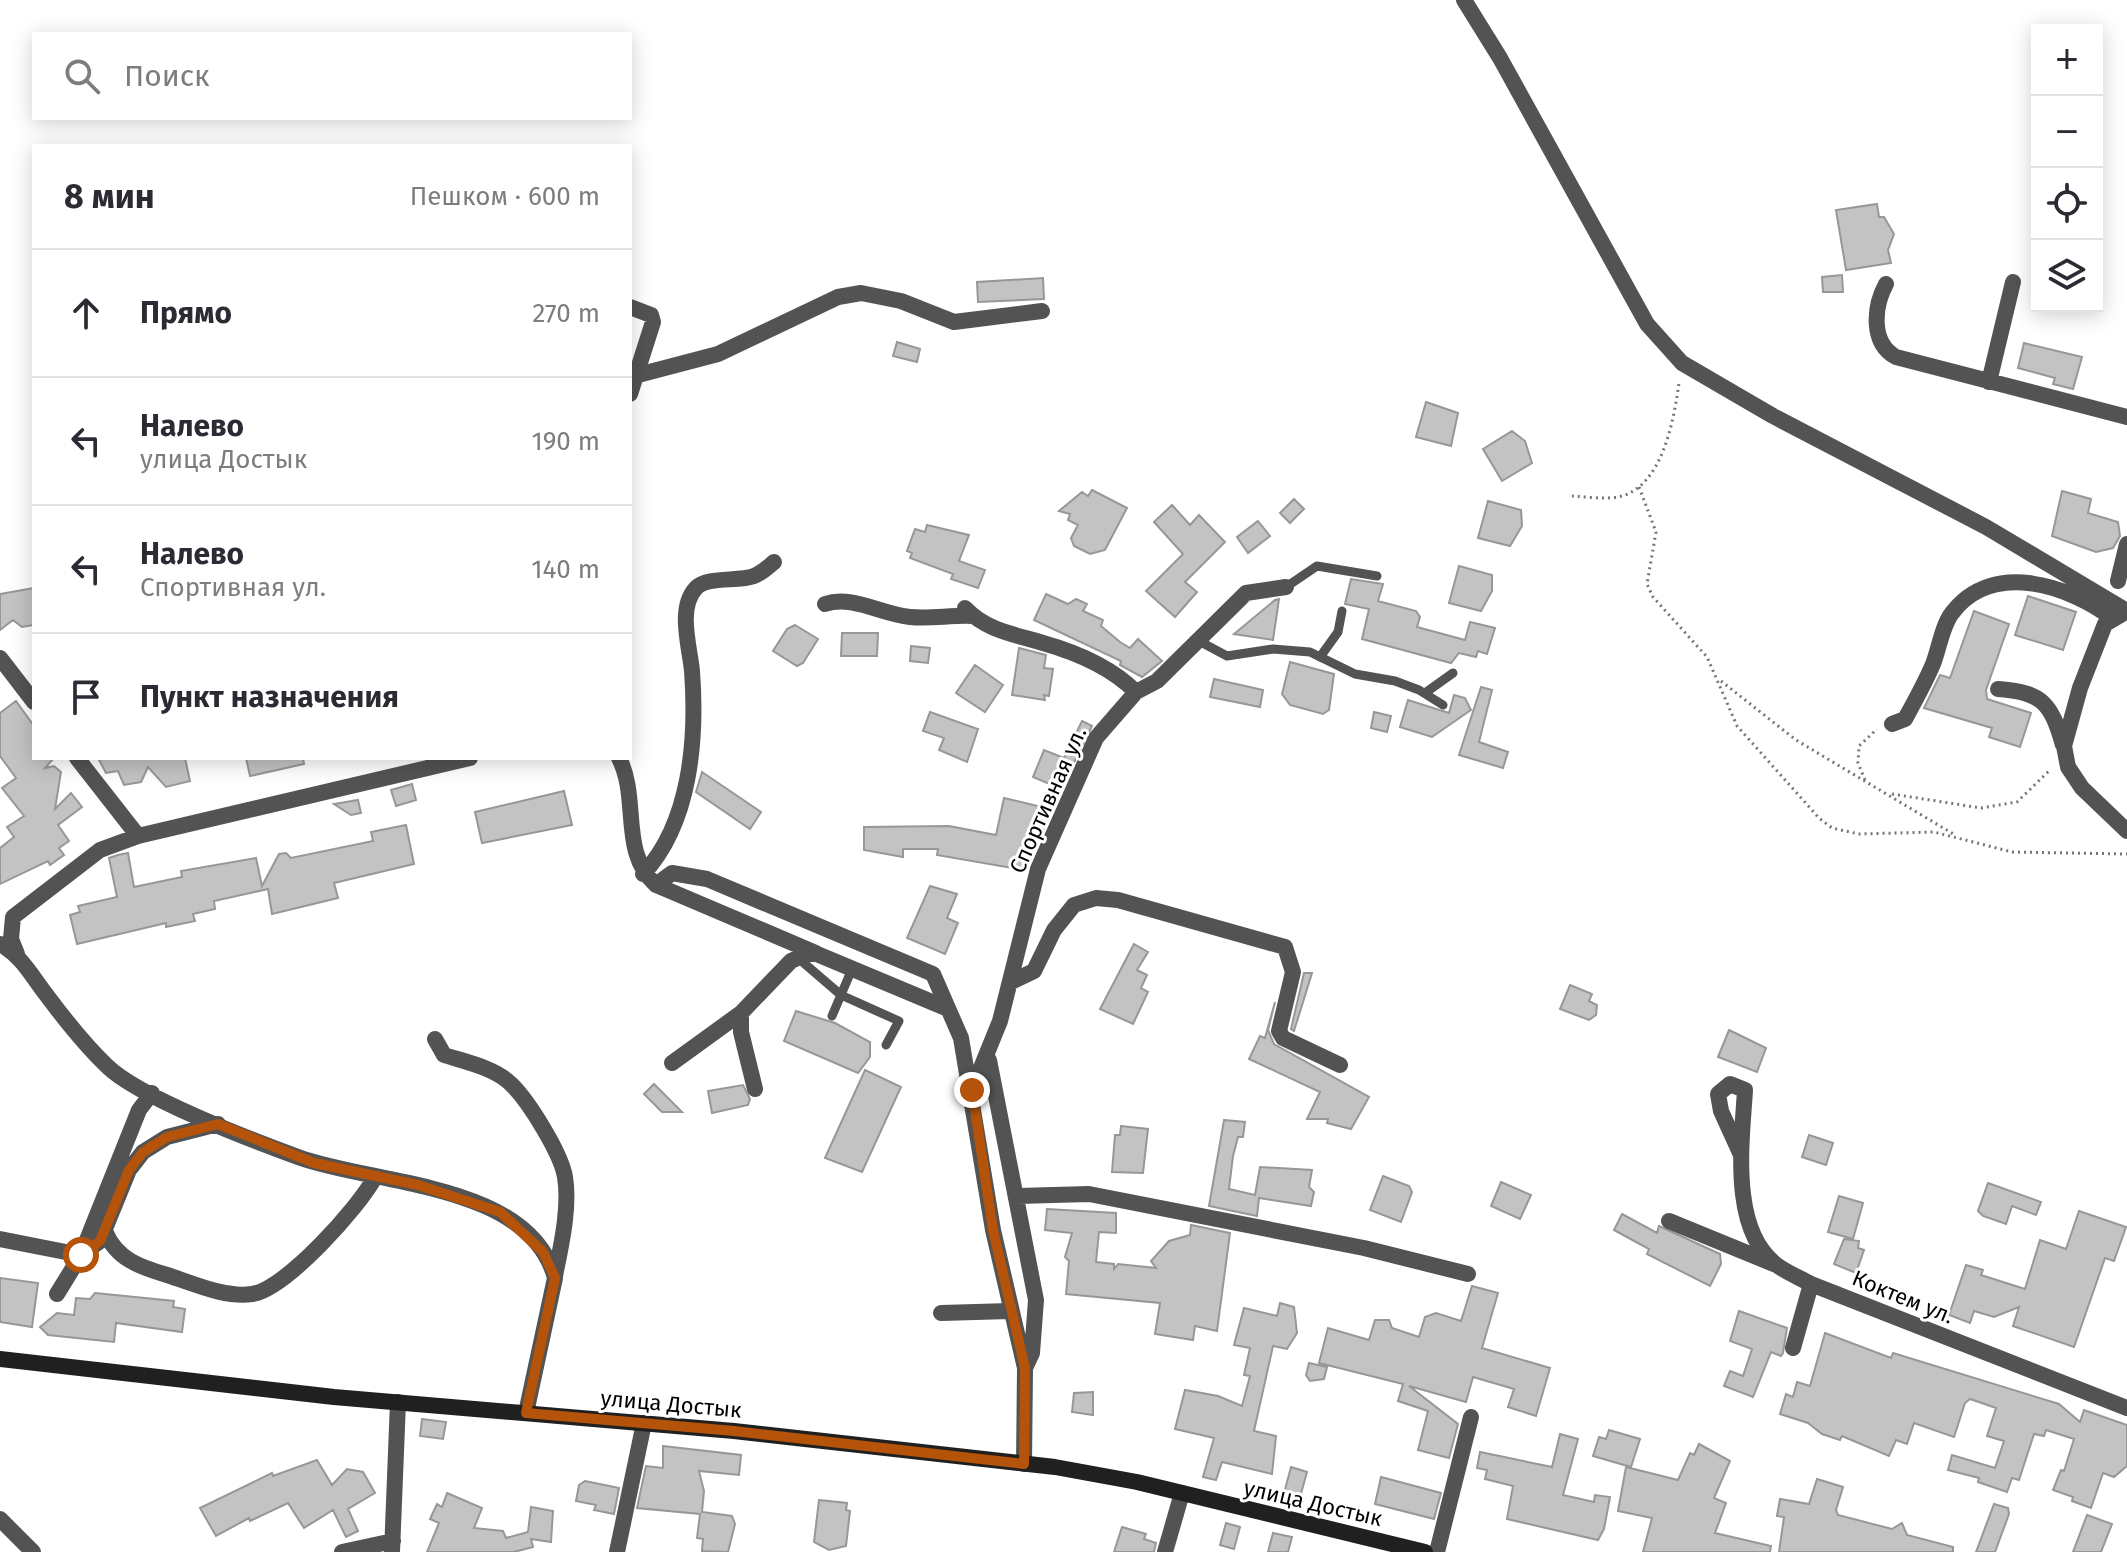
<!DOCTYPE html>
<html lang="ru">
<head>
<meta charset="utf-8">
<style>
	:root { --surface:#fff; --page:#f2f2f3; --text:#2b2b33; --muted:#7c7c81; --line:#e1e1e2 }
	body { margin:0; font-family:"Fira Sans",sans-serif; background:var(--page); color:var(--text) }
	.controls { position:absolute; right:24px; top:24px; display:grid; overflow:hidden; border-radius:0px; box-shadow:0 4px 20px #0003 }
	.controls button { width:72px; height:72px; display:grid; place-items:center; padding:0; border:0; border-bottom:2px solid var(--line); background:var(--surface); color:var(--text); font:40px sans-serif }
	.stop { position:absolute; width:24px; height:24px; margin:-18px; border:6px solid #b45309; border-radius:50%; background:#fff }
	.stop.end { background:#b45309; border-color:#fff; box-shadow:0 2px 8px #0008 }
	.list { margin:0; padding:0; list-style:none }
	h2 { display:flex; justify-content:space-between; align-items:center; height:104px; margin:0; padding:0 32px; font-size:34px }
	h2 small { font-size:26px; font-weight:400; color:var(--muted) }
	.list li { display:grid; grid-template-columns:52px 1fr auto; gap:24px; align-items:center; box-sizing:border-box; height:128px; padding:0 32px; border-top:2px solid var(--line) }
	.list b { display:block; font-size:30px; white-space:nowrap }
	.list p { margin:0; font-size:26px; white-space:nowrap; color:var(--muted) }
	.list em { font-size:26px; font-style:normal; color:var(--muted) }
	.icon { flex:none; width:44px; height:44px; fill:none; stroke:currentColor; stroke-width:2; stroke-linecap:round; stroke-linejoin:round }
	.map { position:relative; flex:none; width:2127px; height:1552px; overflow:hidden }
	.search { position:absolute; background:var(--surface); box-shadow:0 4px 20px #0003; left:32px; top:32px; width:600px; height:88px; display:flex; align-items:center; gap:20px; box-sizing:border-box; padding:0 28px; border-radius:0px; color:var(--muted); font-size:30px }
	.panel { position:absolute; background:var(--surface); box-shadow:0 4px 20px #0003; left:32px; top:144px; width:600px; height:616px; border-radius:0px }
	.map>svg:first-child { display:block }
	.building { fill:#c3c3c3; stroke:#979797; stroke-width:2 }
	.lines { fill:none; stroke-linecap:round; stroke-linejoin:round }
	.path { stroke:#757575; stroke-width:3; stroke-dasharray:2 4; stroke-linecap:butt }
	.service { stroke:#535353; stroke-width:9 }
	.minor { stroke:#535353; stroke-width:16 }
	.secondary { stroke:#202020; stroke-width:16 }
	.route { stroke:#b45309; stroke-width:10 }
	.labels { text-anchor:middle; dominant-baseline:central; stroke-width:6; stroke-linejoin:round; paint-order:stroke }
	.street-label { font-size:22px; fill:#000; stroke:#fff }
</style>
</head>
<body>
<div class="map">
<svg width="2127" height="1552" viewBox="0 0 2127 1552">
	<rect width="100%" height="100%" fill="#fff"/>
	<path class="building" d="M1877,204L1879,217H1884L1894,234L1888,250L1891,263L1846,270L1836,210Z
		M1842,275L1843,292H1823L1822,277Z
		M1043,278L1044,299L978,302L977,282Z
		M897,342L920,349L917,362L893,356Z
		M2024,343L2082,357L2073,389L2053,384L2055,378L2018,368Z
		M1426,402L1458,413L1451,446L1416,437Z
		M1512,431L1525,441L1532,463L1502,481L1483,449Z
		M1092,490L1127,508L1105,550L1090,554L1074,546L1071,538L1078,525L1068,520L1070,514L1059,511L1082,492L1088,496Z
		M2062,491L2091,499L2088,513L2118,522L2120,536L2113,548L2096,552L2052,536Z
		M1294,499L1304,509L1290,523L1280,513Z
		M1488,501L1521,510L1522,526L1510,546L1478,538Z
		M1172,505L1190,525L1199,515L1225,542L1185,582L1197,592L1175,617L1146,591L1183,554L1154,522Z
		M1258,521L1270,536L1248,553L1237,537Z
		M927,525L969,535L959,561L985,570L978,588L951,579L953,574L910,558L912,553L907,551L915,529L925,532Z
		M1459,566L1492,575V591L1481,611L1449,603Z
		M1351,579L1383,584L1378,601L1416,611L1420,617L1417,627L1465,640L1470,622L1495,628L1487,654L1478,651L1476,657L1459,653L1451,663L1362,639L1369,609L1345,604Z
		M34,588V625L22,627L13,620L0,630V594Z
		M1046,594L1068,604L1076,599L1087,604L1083,611L1103,620L1101,626L1120,642L1130,648L1138,639L1162,661L1142,677L1120,665L1121,661L1034,620Z
		M2028,596L2076,612L2063,650L2015,635Z
		M1279,599L1273,640L1234,634L1275,600Z
		M1974,611L2009,624L1986,690L1987,699L2031,713L2020,747L1989,737L1992,728L1924,708L1940,675L1950,678Z
		M795,625L818,639L803,663L797,666L773,651L787,629Z
		M842,633H878L877,656H841Z
		M911,646L930,648L928,663L910,661Z
		M1019,648L1046,655L1044,668L1053,669L1049,696L1044,695L1045,700L1012,695Z
		M1290,662L1334,674L1329,710L1323,714L1290,705L1282,694Z
		M975,665L1003,685L985,712L956,693Z
		M1214,679L1263,690L1260,707L1210,697Z
		M1481,687L1492,690L1479,742L1508,752L1503,768L1459,755Z
		M1454,695L1465,698L1471,710L1432,737L1400,727L1408,700L1449,713Z
		M16,701L34,726V758H54L45,768L54,766L61,772L55,809L71,793L82,807L58,825L69,841L59,848L64,855L50,865L48,861L0,884V848L14,837L7,827L24,816L2,788L16,778L0,756V713Z
		M930,712L978,729L967,762L939,750L944,738L923,731Z
		M1374,712L1391,716L1387,732L1371,728Z
		M1082,721L1092,726L1061,789L1033,777L1044,750L1064,758Z
		M98,758H185L190,781L166,787L148,767L141,782L124,785L118,771L106,773Z
		M246,758H303L304,764L250,776Z
		M702,772L761,812L750,829L696,792Z
		M412,784L416,800L396,806L391,790Z
		M564,791L572,825L482,843L475,812Z
		M1004,798L1042,807L1047,821L1037,843L1029,841L1024,870L937,855L938,849H903V857L864,850V827L949,826L996,835Z
		M358,800L361,813L351,815L334,804Z
		M406,825L414,864L334,883L338,898L272,914L268,889L214,901L215,909L193,914L195,921L166,927V923L77,944L70,915L80,912L78,906L117,897L109,858L118,855L128,853L134,887L182,877L181,871L256,858L262,886L279,854L286,853L291,858L373,841L371,832Z
		M930,886L957,894L947,918L958,923L945,954L907,938Z
		M1134,944L1148,952L1137,970L1147,975L1141,988L1148,992L1133,1024L1100,1009Z
		M1304,973H1312L1294,1031L1291,1029Z
		M1570,985L1592,994L1589,1001L1597,1005L1596,1015L1589,1020L1560,1009Z
		M1275,1002L1268,1030L1274,1044L1369,1097L1351,1129L1327,1123L1328,1119H1307L1320,1092L1249,1059L1260,1036L1265,1038Z
		M796,1011L835,1023L870,1042V1057L858,1073L784,1041Z
		M1729,1030L1766,1048L1757,1072L1718,1057Z
		M865,1070L901,1087L862,1172L825,1158Z
		M654,1084L682,1112H662L644,1094Z
		M743,1085L750,1099L748,1105L712,1113L708,1091Z
		M1224,1120L1245,1122L1243,1137H1238L1233,1156L1229,1189L1255,1195L1260,1167L1312,1170L1309,1187L1314,1192L1311,1206L1259,1198L1257,1216L1209,1206Z
		M1121,1126L1148,1129L1143,1173L1112,1172L1115,1135H1120Z
		M1809,1135L1833,1143L1826,1165L1802,1157Z
		M1383,1176L1409,1186L1412,1192L1401,1222L1370,1210Z
		M1501,1182L1531,1195L1520,1219L1491,1206Z
		M1988,1183L2041,1202L2036,1215L2012,1206L2006,1224L1983,1216L1978,1211Z
		M1839,1196L1863,1203L1853,1239L1828,1232Z
		M1047,1209L1116,1213V1233L1099,1232L1096,1262L1114,1264V1269L1118,1264L1156,1268L1151,1261L1169,1241L1190,1235L1191,1225L1230,1233L1217,1331L1195,1326L1193,1340L1155,1334L1160,1303L1066,1294L1069,1261L1065,1257L1072,1233L1045,1230Z
		M2079,1211L2126,1227L2114,1261L2105,1258L2074,1347L2013,1326L2019,1307L1994,1317L1974,1311L1970,1323L1949,1315L1966,1265L1983,1270L1981,1275L2025,1289L2040,1240L2066,1249Z
		M1622,1214L1657,1233L1659,1226L1720,1254L1721,1264L1710,1286L1647,1254L1649,1249L1614,1230Z
		M1844,1239L1859,1241L1858,1248L1864,1250L1856,1273L1834,1264Z
		M0,1278L38,1283L32,1327L0,1322Z
		M1472,1286L1498,1293L1482,1348L1550,1368L1536,1416L1508,1407L1514,1389L1473,1377L1466,1402L1409,1386L1458,1424L1449,1458L1418,1450L1428,1411L1398,1401L1403,1384L1319,1363L1328,1328L1369,1340L1375,1320H1389L1392,1328L1419,1337L1425,1317L1436,1313L1461,1321Z
		M95,1293L174,1301L173,1307L185,1309L182,1332L116,1323L114,1342L48,1335L40,1327L57,1313L74,1315L76,1298L90,1299Z
		M1280,1303L1294,1307L1297,1333L1287,1349L1273,1346L1254,1431L1276,1436L1272,1474L1222,1462L1216,1480L1203,1477L1214,1438L1175,1429L1185,1390L1218,1396L1242,1406L1250,1376L1244,1375L1250,1348L1234,1345L1244,1308L1277,1316Z
		M1739,1311L1787,1328L1783,1353L1781,1356L1771,1352L1753,1397L1724,1386L1730,1371L1743,1376L1752,1349L1730,1341Z
		M1825,1333L1891,1358L1893,1353L2059,1404L2080,1422L2084,1410L2127,1425V1466L2114,1477L2103,1473L2091,1508L2072,1501L2073,1497L2053,1490L2061,1470L2064,1471L2074,1439L2046,1430L2044,1436L2034,1434L2019,1480L2012,1478L2007,1492L1978,1482L1979,1478L1948,1470L1952,1455L1995,1468L2004,1441L1987,1436L1996,1408L1970,1399L1965,1403L1954,1437L1914,1423L1907,1444L1896,1440L1889,1456L1842,1436L1840,1440L1822,1434L1808,1423L1780,1414L1786,1394L1793,1397L1797,1382L1810,1386Z
		M1309,1363L1327,1367L1324,1379L1310,1381L1306,1375Z
		M1093,1392V1415L1072,1412L1074,1393Z
		M422,1419L446,1422L443,1439L420,1436Z
		M1609,1430L1640,1439L1631,1467L1593,1456L1599,1437L1606,1439Z
		M1560,1434L1578,1439L1563,1495L1594,1502L1595,1495L1610,1497L1604,1529L1598,1540L1507,1519L1513,1486L1485,1479L1487,1470L1477,1468L1480,1452L1552,1467Z
		M1699,1444L1730,1461L1714,1498L1726,1503L1715,1533L1771,1546L1770,1552H1643L1652,1518L1618,1511L1626,1467L1678,1480L1690,1453L1694,1455Z
		M663,1446L741,1455L739,1475L699,1471L704,1491L702,1512L732,1516L735,1524L728,1552L702,1551L703,1539L697,1538L700,1514L637,1508L646,1466L663,1468Z
		M317,1460L332,1485L347,1469L363,1472L375,1493L348,1509L358,1531L346,1537L333,1510L304,1528L288,1503L250,1521L249,1518L216,1536L200,1508L272,1473L273,1476Z
		M1291,1467L1307,1472L1299,1501L1283,1497Z
		M1381,1477L1441,1493L1434,1519L1375,1504Z
		M1817,1479L1843,1487L1836,1510L1838,1515L1892,1529L1902,1523L1907,1535L1953,1547V1552H1779L1784,1517L1777,1516L1780,1499L1809,1504Z
		M585,1481L619,1488L614,1514L594,1510L596,1505L576,1501L579,1485Z
		M447,1493L482,1508L474,1528L503,1531L506,1538L528,1532L531,1507L553,1511L551,1542L531,1539L533,1547L514,1552H427L439,1523L430,1519L437,1504L442,1507Z
		M819,1500L847,1503L846,1510L850,1511L846,1546L829,1550L814,1542Z
		M1994,1504L2008,1508L2009,1514L1995,1552H1976Z
		M2087,1515L2112,1524L2101,1552H2073Z
		M1226,1523L1240,1527L1234,1549L1220,1545Z
		M1122,1527L1146,1534L1144,1539L1156,1543L1154,1552H1114Z
		M1273,1533L1292,1537L1288,1552H1268Z"/>
	<g class="lines">
		<path class="path" d="M1639,487L1656,532L1647,584L1653,597L1707,657L1737,726L1819,818L1832,828L1859,834L1934,832L2012,852L2127,854
			M1572,496C1588,497 1607,500 1622,496C1663,484 1674,419 1679,383
			M1721,681L1796,740L1955,835
			M1865,780L1858,763L1859,746L1877,729
			M1892,794L1981,808L2017,802L2050,770"/>
		<path class="service" d="M1286,587L1317,566L1377,576
			M1197,640L1227,656L1273,649L1310,652L1355,674L1395,681L1419,690L1443,705
			M1320,657L1338,632L1342,611
			M1425,693L1453,673
			M798,958L841,995L899,1021L886,1045
			M832,1016L852,969"/>
		<path class="minor" d="M1464,0L1500,58L1647,324L1682,363L1773,416L1986,527L2127,611
			M1886,284C1874,306 1870,343 1896,357L2127,417
			M630,307L651,315L653,322L630,394
			M638,375L718,354L838,297L861,293L901,301L954,322L1042,311
			M1989,382L2013,282
			M2118,581L2127,544
			M825,604C852,595 881,614 910,617C931,619 951,615 972,616
			M965,608C987,631 1014,634 1043,643C1075,652 1112,668 1136,692
			M2122,614L2105,624L2080,688L2064,746L2068,767L2082,788L2127,831
			M0,658L34,702
			M1998,689C2042,692 2051,703 2063,745
			M1892,724L1905,719C1915,701 1925,683 1933,664C1939,649 1942,626 1952,613C1992,560 2068,585 2112,618
			M77,758L138,836
			M619,758C640,799 619,852 656,885L672,873L707,879L933,974L961,1038L993,1230L1025,1368
			M643,874C691,823 697,738 692,671C690,648 677,608 696,588C707,576 738,582 754,576C762,573 768,567 774,562
			M656,885L816,953
			M0,944C23,957 32,977 48,997C66,1021 86,1046 107,1066C138,1097 254,1141 298,1157C374,1185 529,1182 555,1278L526,1413
			M17,954L11,939L13,917L100,850L138,836L470,758
			M1011,982L1034,971L1054,930L1074,905L1096,898L1118,900L1285,947L1293,972L1279,1031L1283,1038L1340,1065
			M741,1013V1032L755,1089
			M435,1039L444,1055C466,1062 496,1068 512,1085C529,1102 561,1153 565,1177C570,1208 561,1246 555,1276
			M989,1060L1036,1300L1032,1353L1025,1368L1024,1464
			M672,1063L741,1013L791,961L806,954H817L946,1008
			M972,1090L1000,1021L1038,869L1096,738L1136,692L1157,681L1246,593L1286,587
			M1741,1155L1721,1111L1718,1094L1730,1084L1745,1090C1742,1141 1729,1231 1778,1266C1788,1273 1800,1278 1811,1284L2127,1408
			M1018,1196L1089,1194L1364,1248L1468,1274
			M1669,1221L1774,1264
			M105,1231C116,1259 140,1267 167,1275C193,1283 224,1298 252,1294C285,1290 360,1206 375,1177
			M0,1239L81,1255L139,1110L152,1093
			M57,1294L81,1255L100,1241L129,1170L143,1152L167,1137L218,1124
			M941,1313L1010,1311
			M1793,1348L1811,1284
			M0,1519L33,1552
			M342,1552L393,1541
			M392,1552L398,1402
			M617,1552L644,1423
			M1165,1552L1182,1493
			M1437,1552L1471,1417"/>
		<path class="secondary" d="M0,1359L334,1397L734,1431L1055,1467L1137,1482L1425,1552"/>
	</g>
	<g class="lines">
		<path class="route" d="M81,1255L100,1241L129,1170L143,1152L167,1137L218,1124L314,1163L418,1185L500,1212L543,1252L555,1278L526,1413L734,1431L1024,1464L1025,1368L993,1230L972,1090"/>
	</g>
	<g class="labels">
		<g class="street-label">
			<text transform="translate(1048 800) rotate(-66)">Спортивная ул.</text>
			<text transform="translate(1903 1297) rotate(22)">Коктем ул.</text>
			<text transform="translate(671 1404) rotate(5)">улица Достык</text>
			<text transform="translate(1313 1503) rotate(13)">улица Достык</text>
		</g>
	</g>
</svg>
<div class="controls">
<button>+</button>
<button>−</button>
<button><svg class="icon" aria-label="locate" viewBox="0 0 24 24"><circle cx="12" cy="12" r="6"/><path d="M12 2v4M12 18v4M2 12h4M18 12h4"/></svg></button>
<button><svg class="icon" aria-label="layers" viewBox="0 0 24 24"><path d="M12 4l9 5-9 5-9-5zM3 14l9 5 9-5"/></svg></button>
</div>
<div class="stop" style="left:81px;top:1255px"></div>
<div class="stop end" style="left:972px;top:1090px"></div>
<div class="search"><svg class="icon" aria-label="search" viewBox="0 0 24 24"><circle cx="10" cy="10" r="6"/><path d="M15 15l6 6"/></svg>Поиск</div>
<section class="panel">
<h2>8 мин<small>Пешком · 600 m</small></h2>
<ul class="list">
<li><svg class="icon" aria-label="ahead" viewBox="0 0 24 24"><path d="M12 20V5M6 11l6-6 6 6"/></svg><div><b>Прямо</b></div><em>270 m</em></li>
<li><svg class="icon" aria-label="left" viewBox="0 0 24 24"><path d="M17 20v-9H6M10 6l-5 5 5 5"/></svg><div><b>Налево</b><p>улица Достык</p></div><em>190 m</em></li>
<li><svg class="icon" aria-label="left" viewBox="0 0 24 24"><path d="M17 20v-9H6M10 6l-5 5 5 5"/></svg><div><b>Налево</b><p>Спортивная ул.</p></div><em>140 m</em></li>
<li><svg class="icon" aria-label="arrive" viewBox="0 0 24 24"><path d="M6 21V4h12l-3 4 3 4H6"/></svg><div><b>Пункт назначения</b></div></li>
</ul>
</section>
</div>
</body>
</html>
